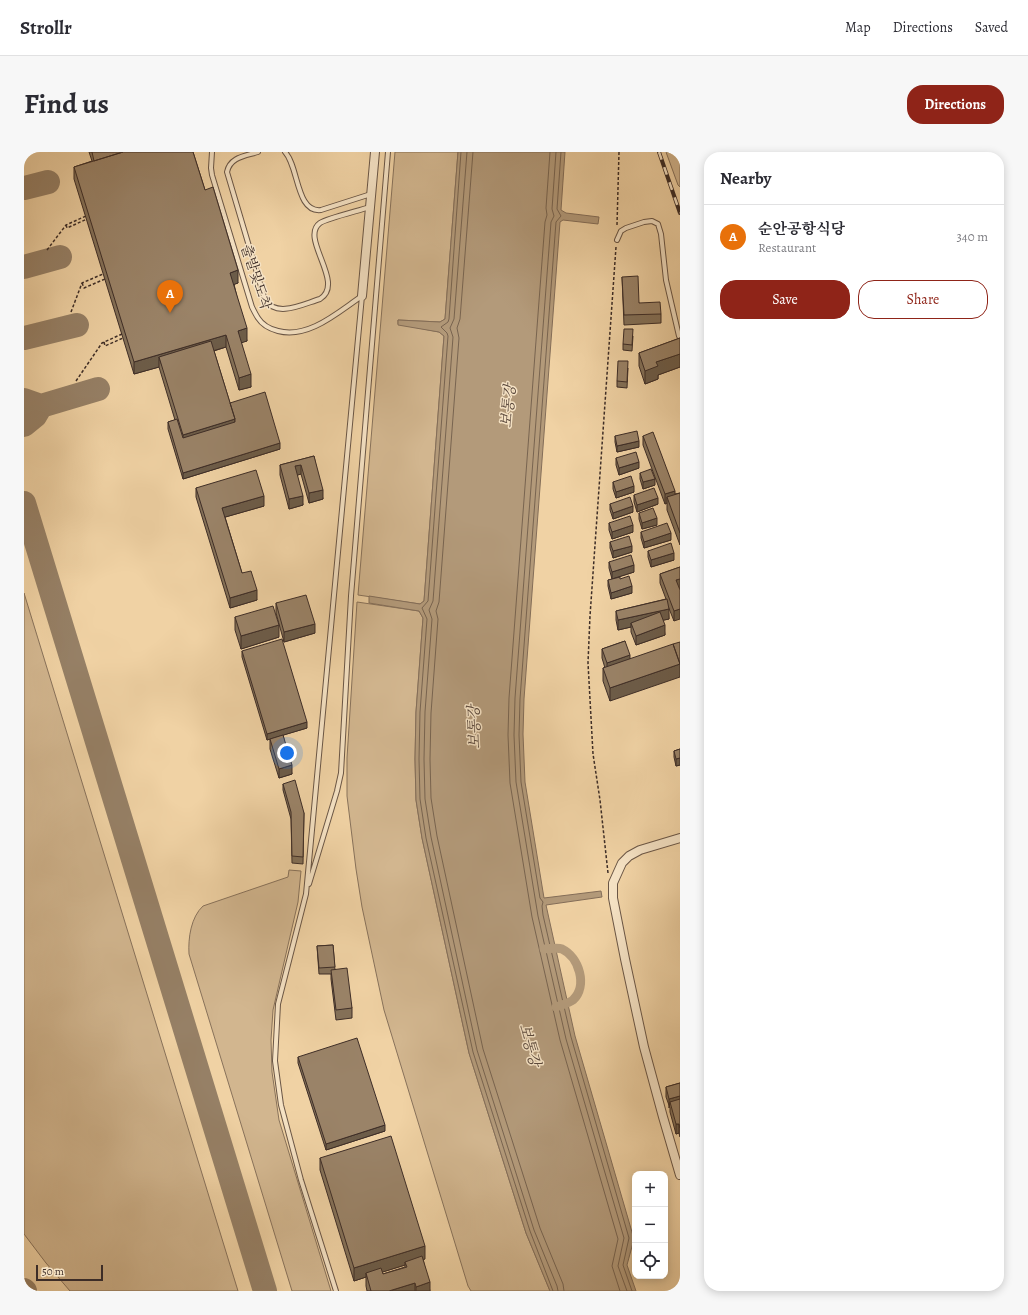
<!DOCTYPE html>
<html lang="en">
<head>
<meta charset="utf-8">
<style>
	:root { --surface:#fff; --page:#f7f7f7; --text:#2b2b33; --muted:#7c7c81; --line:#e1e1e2; --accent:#8f2418 }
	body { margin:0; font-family:Alegreya,"Noto Serif KR",serif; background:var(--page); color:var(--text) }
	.controls { position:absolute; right:12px; bottom:12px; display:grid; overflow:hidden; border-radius:8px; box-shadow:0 2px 10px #0003 }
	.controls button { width:36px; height:36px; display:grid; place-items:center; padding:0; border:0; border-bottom:1px solid var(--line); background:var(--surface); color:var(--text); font:20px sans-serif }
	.scale { position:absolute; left:12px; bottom:10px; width:67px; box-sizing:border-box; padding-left:4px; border:2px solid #3d2d27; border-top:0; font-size:11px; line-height:14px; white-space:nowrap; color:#3d2d27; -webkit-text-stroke:3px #f5e2c4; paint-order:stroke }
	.you { position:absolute; left:263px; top:601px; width:14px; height:14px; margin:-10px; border:3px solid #fff; border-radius:50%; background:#1a73e8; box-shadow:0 0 0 6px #1a73e833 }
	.badge { display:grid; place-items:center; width:26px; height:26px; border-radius:50%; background:var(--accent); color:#fff; font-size:13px; font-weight:700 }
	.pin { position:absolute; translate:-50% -33px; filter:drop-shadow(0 1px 2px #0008) }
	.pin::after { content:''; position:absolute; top:21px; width:14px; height:12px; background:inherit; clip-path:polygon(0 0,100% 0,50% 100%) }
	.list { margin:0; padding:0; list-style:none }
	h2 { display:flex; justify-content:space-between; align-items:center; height:52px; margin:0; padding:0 16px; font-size:17px }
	h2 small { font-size:13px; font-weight:400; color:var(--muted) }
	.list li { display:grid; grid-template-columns:26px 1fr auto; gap:12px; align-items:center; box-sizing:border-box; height:64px; padding:0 16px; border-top:1px solid var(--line) }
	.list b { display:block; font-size:15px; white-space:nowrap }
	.list p { margin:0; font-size:13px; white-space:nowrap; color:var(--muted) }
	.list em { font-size:13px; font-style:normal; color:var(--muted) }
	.actions { display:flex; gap:8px; padding:12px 16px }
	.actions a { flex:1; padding:9px 0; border:1px solid var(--accent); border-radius:16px; text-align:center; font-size:14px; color:var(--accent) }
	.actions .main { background:var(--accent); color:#fff }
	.icon { flex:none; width:22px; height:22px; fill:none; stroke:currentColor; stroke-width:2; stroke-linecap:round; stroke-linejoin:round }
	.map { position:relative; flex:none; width:656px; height:1139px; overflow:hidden; border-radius:16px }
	header { display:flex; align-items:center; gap:24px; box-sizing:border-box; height:56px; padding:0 20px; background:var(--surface); border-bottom:1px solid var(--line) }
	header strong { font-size:19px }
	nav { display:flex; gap:22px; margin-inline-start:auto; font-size:14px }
	.intro { display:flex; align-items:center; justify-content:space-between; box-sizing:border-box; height:96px; padding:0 24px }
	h1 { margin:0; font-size:28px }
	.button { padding:10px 18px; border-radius:16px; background:var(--accent); color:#fff; font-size:14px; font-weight:700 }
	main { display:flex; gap:24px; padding:0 24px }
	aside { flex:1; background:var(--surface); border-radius:16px; box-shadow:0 2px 10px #0003 }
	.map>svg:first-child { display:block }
	.green { fill:#d2b68f; stroke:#88725b }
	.water { fill:#b39a7a; stroke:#846e59 }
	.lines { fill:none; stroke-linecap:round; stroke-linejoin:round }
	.shore { stroke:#786450; stroke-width:1 }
	.canal { stroke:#b39a7a; stroke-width:9 }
	.taxiway { stroke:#968066; stroke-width:24 }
	.lane-casing { stroke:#6a5646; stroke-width:6 }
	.street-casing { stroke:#6a5646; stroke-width:10 }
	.path { stroke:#3d2d27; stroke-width:1.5; stroke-dasharray:3 2; stroke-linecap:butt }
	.lane { stroke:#f5e2c4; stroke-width:4 }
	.street { stroke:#f5e2c4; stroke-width:8 }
	.rail-casing { stroke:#3d2d27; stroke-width:4 }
	.rail { stroke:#f5e2c4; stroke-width:2.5; stroke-dasharray:8; stroke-linecap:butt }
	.wall { fill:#847159; stroke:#3d2d27; fill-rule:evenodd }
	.shaded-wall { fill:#6c5c49; stroke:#3d2d27 }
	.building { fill:#9a8368; stroke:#3d2d27 }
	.labels { text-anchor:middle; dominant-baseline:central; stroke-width:3; stroke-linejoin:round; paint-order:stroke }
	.street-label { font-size:14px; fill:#3d2d27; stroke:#f5e2c4 }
	.water-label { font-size:15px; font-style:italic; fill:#5a483c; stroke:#f5e2c4 }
</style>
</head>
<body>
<header>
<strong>Strollr</strong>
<nav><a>Map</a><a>Directions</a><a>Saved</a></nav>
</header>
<div class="intro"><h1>Find us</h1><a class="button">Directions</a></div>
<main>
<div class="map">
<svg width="656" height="1139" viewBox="0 0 656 1139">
	<rect width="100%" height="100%" fill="#f0d2a4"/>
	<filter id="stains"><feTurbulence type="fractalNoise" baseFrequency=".005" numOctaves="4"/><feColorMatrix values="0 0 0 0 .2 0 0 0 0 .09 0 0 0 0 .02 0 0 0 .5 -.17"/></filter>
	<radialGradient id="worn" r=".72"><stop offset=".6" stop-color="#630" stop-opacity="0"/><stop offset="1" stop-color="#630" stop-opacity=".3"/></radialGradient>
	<path class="green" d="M371,0H434L421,167L416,170L374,168V172L415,180L420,184L400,449L396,452L334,443Z
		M642,0H656V35L654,33Z
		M0,441L214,1139H46L22,1111L0,1082Z
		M333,450L395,459L399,466L392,560L391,607L392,648L398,686L445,901L502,1081L526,1139H447L444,1134L360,858L338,755L332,717L323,644V606Z
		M265,718L277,719L274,750L249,858L247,888L248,920L255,968L307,1139H268L165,802C164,786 167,765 179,754L264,725Z"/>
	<path class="water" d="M434,0H541L537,58L542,61L575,65L574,72L539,68L536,70L500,547L499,582L501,630L520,746L577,739L578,745L522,753L551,884L610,1087L603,1113L612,1139H526L502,1081L445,901L398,686L392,648L391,607L392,560L399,466L395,459L345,451V444L396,452L400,449L420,184L415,180L374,173V168L416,170L421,167Z"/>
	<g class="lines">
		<path class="shore" d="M437,0L425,167L424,170L417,175L423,181L424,184L404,449L398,456L403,467L396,560L395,607L396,647L402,686L449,900L506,1079L529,1139
			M443,0L430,167L426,176L429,185L409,449L405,458L408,467L401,560L400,607L401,647L407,685L453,898L510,1078L533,1134L534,1139
			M449,0L436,167L433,176L435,186L415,450L412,459L414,467L407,561L406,607L407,646L413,684L459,897L516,1076L539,1132L540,1139
			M526,0L522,56L523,63L521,70L485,546L484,583L486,631L508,765L536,888L594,1087L588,1114L596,1139
			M532,0L528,57L530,64L527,70L491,546L490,583L492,630L514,764L542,887L600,1086L594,1114L603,1139
			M537,0L533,57L537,64L532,70L496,547L495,583L497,630L516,746L519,750L518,754L519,763L547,885L605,1086L599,1113L608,1139"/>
		<path class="canal" d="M520,797C526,797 533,795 538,797C555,805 564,834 549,848C545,851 537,853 532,855"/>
		<path class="taxiway" d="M0,36L24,30
			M0,115L36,105
			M0,186L53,173
			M0,248L17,254L74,237
			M0,273L11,264L17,254
			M0,351L241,1139
			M0,1138L1,1139"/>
		<g class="lane-casing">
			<path id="lane" d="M188,0L187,16L188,23L228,155C230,159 232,163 234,166C239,174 246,177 254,179C285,187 314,160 338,144
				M234,0C221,4 206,5 203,20L241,148C253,166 279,152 296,147C322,131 275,86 296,71C304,66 334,59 346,55
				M261,0C275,15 272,61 297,58L347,42
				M593,88L597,79L602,76L620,70L628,69L634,72L637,82L642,128L655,184
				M285,732L313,639L317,621L327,444L364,0
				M312,1139L277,1028L257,953L251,909L254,852L282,742L338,144"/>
		</g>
		<g class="street-casing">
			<path id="street" d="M338,144L351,0
				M656,686L616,698L605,704L598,711L589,731V746L601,807L620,895L639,965L656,1023"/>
		</g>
		<path class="path" d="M42,73L43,76L63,67
			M593,73L595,0
			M23,98L42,73L62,64
			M58,131L60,136L81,127
			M47,160L58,131L79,122
			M80,190L81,194L99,186
			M52,229L78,191L98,182
			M584,721L576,648L569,602L564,511L566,464L592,95"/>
		<use href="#lane" class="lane"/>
		<use href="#street" class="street"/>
		<g class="rail-casing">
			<path id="rail" d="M635,0L656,61"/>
		</g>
		<use href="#rail" class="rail"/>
	</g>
	<path class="wall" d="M65,0H169L181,38L214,131L210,132L223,189L217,190L227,235L215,238L202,195L190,199L206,251L256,297L159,327L144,277V270L151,268L135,215L110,222L50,27V15L68,9Z
		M598,125L615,151L637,162V171L600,173Z
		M609,184L608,199L599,198V192Z
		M656,186V215L634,223V227L621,232L615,214V201Z
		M604,216L603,236L593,235V229Z
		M591,284L615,295L593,300L591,290Z
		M619,284L651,342L656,341V393L643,358V351L641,352L619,293Z
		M290,304L299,347L285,351L277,322L273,323L279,353L265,357L256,323V313Z
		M592,306L615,316L595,323L592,313Z
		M616,321L631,333L619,337L616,327Z
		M589,330L610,340L592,346L589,337Z
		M172,336L240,354L201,365L218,421L233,448L206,456L172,345Z
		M610,343L634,352L613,360L610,350Z
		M586,352L609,360L589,367L586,358Z
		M615,361L633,373L618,377L615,367Z
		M585,371L609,380L588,387L585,378Z
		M617,380L647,388L620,396L617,386Z
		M586,390L608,400L589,406L586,396Z
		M624,399L650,408L627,415L624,405Z
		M585,410L610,420L588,427L585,416Z
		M656,415V436L650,469L644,454L645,467L639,468L641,483L612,493L607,480V475L594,478L592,468V459L642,447L636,431V422Z
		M596,427L608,441L587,447L584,434V428Z
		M252,451L291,481L260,490L252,461Z
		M211,465L255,485L217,497L211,478Z
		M601,489L586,549L579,529V516H581L578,506V497Z
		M218,499L283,576L259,583L268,622L255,626L246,597V587L243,588L218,505Z
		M656,597V613L652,614L650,605V599Z
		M259,632L280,661L279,712L268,711L267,667L259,638Z
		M309,793L311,818L328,856V866L312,868L307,827V822H295L293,794Z
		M274,905L361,979L302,998L274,911Z
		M656,931V985L655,981L652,982L646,960V956L642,945V935Z
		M296,1006L401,1107H399L406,1139H343L342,1134V1125L330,1129L296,1018ZM381,1113V1115L359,1122L358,1120Z"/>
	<path class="shaded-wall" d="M214,118V131L206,134V121Z
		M223,176V189L214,192V179Z
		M202,183V195L138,214L135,205V215L110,222V210Z
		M656,202V215L634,223V227L621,232V219L632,210Z
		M227,222V235L215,238V226Z
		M211,267V276L159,292V283Z
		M615,289V295L593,300V294Z
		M256,291V297L159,327V321Z
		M615,310V316L595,323V316Z
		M277,313V322L271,324V314Z
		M631,327V333L619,337V330Z
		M610,334V340L592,346V340Z
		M299,338V347L285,351V341Z
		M651,339V348L643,345V351L641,352V342Z
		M240,344V354L198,366V356Z
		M279,344V353L265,357V347Z
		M634,346V352L613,360V353Z
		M609,354V360L589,367V361Z
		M633,366V373L618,377V371Z
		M609,373V380L588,387V380Z
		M647,381V388L620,396V390Z
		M608,394V400L589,406V399Z
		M650,401V408L627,415V408Z
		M610,413V420L588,427V420Z
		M656,427V436L652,438V428Z
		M608,434V441L587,447V441Z
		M233,438V448L206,456V446Z
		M645,457V467L609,475L607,471V475L594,478V468Z
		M656,457V467L650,469V459Z
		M291,472V481L260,490V480Z
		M255,473V485L217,497V484Z
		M641,473V483L612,493V484Z
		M606,503V512L583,520V511Z
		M656,512V525L586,549V536Z
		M283,570V576L243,588V582Z
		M656,606V613L652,614V607Z
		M268,613V622L255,626V617Z
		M656,944V953L646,950L645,956V947Z
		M652,972H655V981L652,982Z
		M361,973V979L302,998V992Z
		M401,1094V1107L382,1113L381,1110V1113L343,1125L342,1121V1125L330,1129V1116Z
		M406,1130V1139H392V1135Z
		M391,1131V1139H365Z"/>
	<path class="building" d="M68,0H99L70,9Z
		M99,0H169L181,38L189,35L214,118L206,121L223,176L214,179L227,222L215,226L202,183L110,210L50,15Z
		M614,124L615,151L636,150L637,162L600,163L598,125Z
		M600,177H609L608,193L599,192Z
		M656,186V202L632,210L634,214L621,219L615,201Z
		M187,189L211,267L159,283L135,205Z
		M594,209H604L603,230L593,229Z
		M241,240L256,291L159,321L144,270L153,267L159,286L211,270V267L206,251Z
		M613,279L615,289L593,294L591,284Z
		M629,280L651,339L641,342L619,284Z
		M612,300L615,310L595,316L592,306Z
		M290,304L299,338L285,341L277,313L271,314L279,344L265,347L256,313Z
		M627,317L631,327L619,330L616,321Z
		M232,318L240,344L198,356L218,421L227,419L233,438L206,446L172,336Z
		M607,324L610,334L592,340L589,330Z
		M630,336L634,346L613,353L610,343Z
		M656,341V381L643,345Z
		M606,345L609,354L589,361L586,352Z
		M629,356L633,366L618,371L615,361Z
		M606,364L609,373L588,380L585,371Z
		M643,371L647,381L620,390L617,380Z
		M605,384L608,394L589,399L586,390Z
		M647,391L650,401L627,408L624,399Z
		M607,403L610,413L588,420L585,410Z
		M656,415V427L652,428L656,438V457L650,459L636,422Z
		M605,424L608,434L587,441L584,428L596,425V427Z
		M282,443L291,472L260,480L252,451Z
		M643,447L645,457L594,468L592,459Z
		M249,454L255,473L217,484L211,465Z
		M636,460L641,473L612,484L607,471Z
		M258,487L283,570L243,582L218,499Z
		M601,489L606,503L583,511L578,497Z
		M656,490V512L649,492Z
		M649,492L656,512L586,536L579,516Z
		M259,583L268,613L255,617L246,587Z
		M656,597V606L652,607L650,599Z
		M271,628L280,661L279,705L268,704L267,660L259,632Z
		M309,793L311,815L295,816L293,794Z
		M323,816L328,856L312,858L307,818Z
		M333,886L361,973L302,992L274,905Z
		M656,931V944L645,947L642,935Z
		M656,947V976L655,972H652L646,950Z
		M367,984L401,1094L330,1116L296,1006Z
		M398,1104L406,1130L392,1135L391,1131L365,1139H347L342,1121L357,1116L359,1122L383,1115L381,1110Z"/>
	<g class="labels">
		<g class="street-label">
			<text transform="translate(232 125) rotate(72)">출발및도착</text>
		</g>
		<g class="water-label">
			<text transform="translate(484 254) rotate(-84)">보통강</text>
			<text transform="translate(450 575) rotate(-91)">보통강</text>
			<text transform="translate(506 893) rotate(75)">보통강</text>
		</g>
	</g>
	<rect width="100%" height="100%" filter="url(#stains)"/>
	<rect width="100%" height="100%" fill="url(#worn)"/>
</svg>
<div class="controls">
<button>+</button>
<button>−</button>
<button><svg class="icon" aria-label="locate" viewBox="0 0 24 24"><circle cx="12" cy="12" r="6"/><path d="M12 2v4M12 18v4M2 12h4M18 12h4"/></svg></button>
</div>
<div class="scale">50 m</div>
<div class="you"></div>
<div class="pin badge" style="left:146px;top:161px;background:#e8710a">A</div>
</div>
<aside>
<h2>Nearby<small></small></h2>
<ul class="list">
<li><span class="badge" style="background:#e8710a">A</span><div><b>순안공항식당</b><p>Restaurant</p></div><em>340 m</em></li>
</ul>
<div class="actions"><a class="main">Save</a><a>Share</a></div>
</aside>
</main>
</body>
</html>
